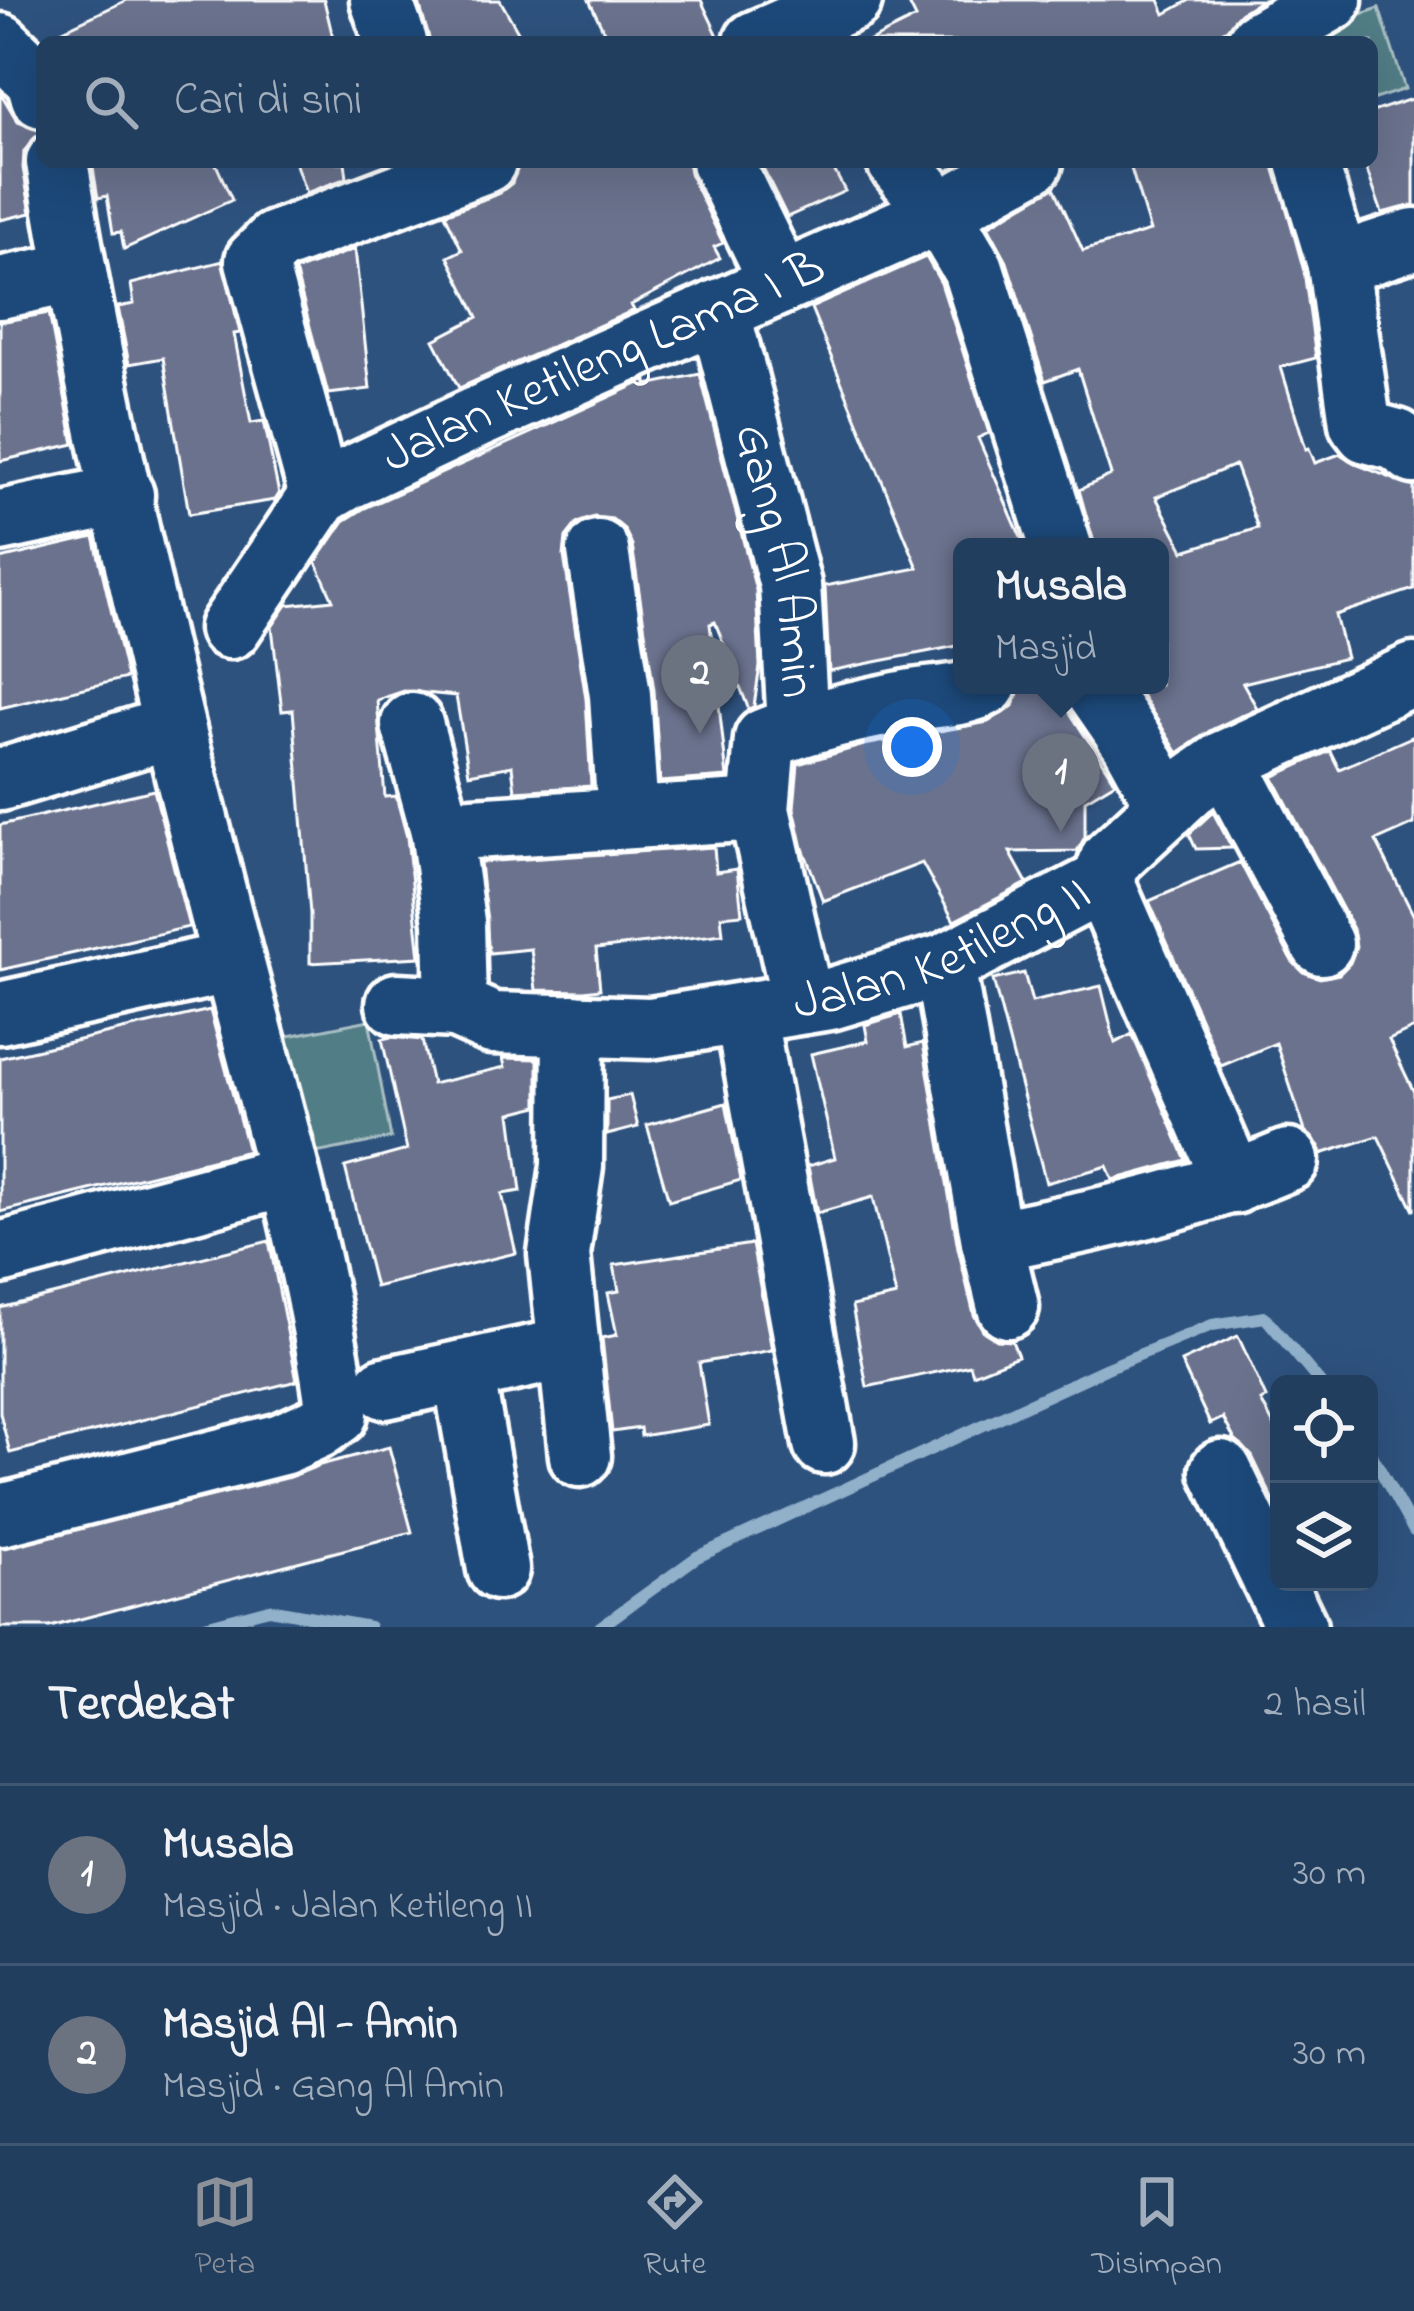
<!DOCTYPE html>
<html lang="id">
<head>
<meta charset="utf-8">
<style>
	:root { --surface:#223e5e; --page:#2e4967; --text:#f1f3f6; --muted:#a2aebc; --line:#3f5773; --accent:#8c9099 }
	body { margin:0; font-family:"Indie Flower",sans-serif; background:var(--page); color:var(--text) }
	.controls { position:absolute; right:36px; bottom:36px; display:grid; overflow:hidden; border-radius:18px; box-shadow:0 12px 48px #0002 }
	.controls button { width:108px; height:108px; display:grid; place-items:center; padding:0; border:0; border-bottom:3px solid var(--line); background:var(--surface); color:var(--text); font:60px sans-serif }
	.you { position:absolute; left:912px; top:747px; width:42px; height:42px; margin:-30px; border:9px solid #fff; border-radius:50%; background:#1a73e8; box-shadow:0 0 0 18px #1a73e833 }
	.badge { display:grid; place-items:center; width:78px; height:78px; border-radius:50%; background:var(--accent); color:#fff; font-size:39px; font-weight:700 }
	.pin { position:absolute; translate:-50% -99px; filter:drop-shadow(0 3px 6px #0008) }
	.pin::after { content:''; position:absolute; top:63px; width:42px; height:36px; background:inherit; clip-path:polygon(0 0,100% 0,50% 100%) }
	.popup { position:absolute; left:953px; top:538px; width:216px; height:156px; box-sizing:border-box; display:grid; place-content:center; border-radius:18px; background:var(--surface); filter:drop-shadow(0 3px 9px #0005); font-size:39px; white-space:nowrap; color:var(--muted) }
	.popup b { font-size:45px; color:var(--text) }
	.popup::after { content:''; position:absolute; left:50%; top:100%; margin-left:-24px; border:24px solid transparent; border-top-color:var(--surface) }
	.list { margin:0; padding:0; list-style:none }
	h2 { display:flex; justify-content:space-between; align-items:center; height:156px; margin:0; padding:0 48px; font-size:51px }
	h2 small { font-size:39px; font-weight:400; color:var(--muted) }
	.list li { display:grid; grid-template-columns:78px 1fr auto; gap:36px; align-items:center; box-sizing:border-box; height:180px; padding:0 48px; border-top:3px solid var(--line) }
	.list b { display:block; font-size:45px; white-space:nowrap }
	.list p { margin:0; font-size:39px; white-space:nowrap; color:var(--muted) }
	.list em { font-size:39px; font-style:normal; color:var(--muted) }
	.icon { flex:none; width:66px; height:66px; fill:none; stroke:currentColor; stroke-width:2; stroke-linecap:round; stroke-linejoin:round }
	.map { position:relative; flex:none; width:1414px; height:1627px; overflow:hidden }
	.search { position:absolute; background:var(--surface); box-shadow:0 12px 48px #0002; left:36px; right:36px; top:36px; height:132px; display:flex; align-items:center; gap:30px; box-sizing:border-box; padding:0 42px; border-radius:18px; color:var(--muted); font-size:45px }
	.sheet { height:516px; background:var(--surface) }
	nav { display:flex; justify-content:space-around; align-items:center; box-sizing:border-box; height:168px; border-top:3px solid var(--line); background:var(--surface); font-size:33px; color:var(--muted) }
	nav a { display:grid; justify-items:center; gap:6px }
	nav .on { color:var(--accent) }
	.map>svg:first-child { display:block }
	.green { fill:#517d86; stroke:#a8bec2; stroke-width:3 }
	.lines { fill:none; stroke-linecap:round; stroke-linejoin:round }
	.stream { stroke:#91b0c9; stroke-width:12 }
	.building { fill:#6b728d; stroke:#fff; stroke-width:3; fill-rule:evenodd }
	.minor-casing { stroke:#fff; stroke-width:69 }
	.minor { stroke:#1f4a7a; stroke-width:60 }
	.labels { text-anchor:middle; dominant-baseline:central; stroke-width:12; stroke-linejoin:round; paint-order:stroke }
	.street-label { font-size:51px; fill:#fff; stroke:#1f4a7a }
</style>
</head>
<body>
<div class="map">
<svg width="1414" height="1627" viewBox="0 0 1414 1627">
	<rect width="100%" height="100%" fill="#2e527e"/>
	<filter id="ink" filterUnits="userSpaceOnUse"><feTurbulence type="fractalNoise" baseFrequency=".00833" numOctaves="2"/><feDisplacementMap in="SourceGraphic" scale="24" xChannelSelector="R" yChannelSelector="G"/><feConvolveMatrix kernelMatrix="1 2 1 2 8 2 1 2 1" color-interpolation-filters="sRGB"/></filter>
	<g filter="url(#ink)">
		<path class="green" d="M1379,8L1405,89L1372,100V42H1280Z
			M369,1020L391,1138L301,1156L279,1038Z"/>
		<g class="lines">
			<path class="stream" d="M1369,1450L1414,1531
				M201,1627L269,1609L369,1627
				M600,1627L697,1557L1107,1368L1212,1325L1265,1317L1321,1384"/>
		</g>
		<path class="building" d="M127,0H324L334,42H47L44,39Z
			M418,0H500L524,42H430Z
			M589,0H701L721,42H609Z
			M907,0H1159L1165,14L1190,0H1262L1240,13L1227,29L1203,42H868L916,18Z
			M0,92L18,122L42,131L24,151L23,168L31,213L0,220Z
			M1414,98V205L1382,213L1364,162H1372V112Z
			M92,162H215L232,200L124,249L121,232L113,233L107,196L98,198Z
			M295,162H345L347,178L306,193Z
			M519,162H688L691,177L723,243L714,247L720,258L631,305L634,310L459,388L434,340L478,317L448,257L462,250L445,214L498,194L512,183Z
			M760,162H830L845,191L787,217Z
			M1129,162H1274L1304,271L1316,358L1281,367L1306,449L1309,448L1315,463L1340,454L1358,465L1414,487V589L1335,615L1346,658L1243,683L1257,708L1211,730L1178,753L1135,685H1160V547H1095L1079,490L1111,475L1078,369L1045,381L1006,259L988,226L1054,187L1083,251L1150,231ZM1235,465L1258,528L1184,551L1156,497Z
			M355,249L370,389L328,394L295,271Z
			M926,257L941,283L989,433L978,438L1025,547H962V645L829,671L825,586L918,568L811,308Z
			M223,261L240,333L234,334L251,423L264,421L279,494L275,500L189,514L163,358L129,364L118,307L134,304L131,284Z
			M49,313L74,444L0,461V322Z
			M700,374L756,590L760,666L754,706L749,710L715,622L710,624L727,777L660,782L654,690L632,545L624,529L612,519L594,517L577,523L566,537L564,556L586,699L591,786L515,791L512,766L469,774L456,696L404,691L377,700L385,797L396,796L407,837L420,957L310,963V914L293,710L282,711L272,627L287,605L333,600L316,562L344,521L363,509L647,380V385Z
			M94,537L127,678L0,708V559Z
			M1020,685H1059L1065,705L1115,782L1085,800V837L1077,851L1010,852L1027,883L954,921L922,863L823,901L803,848L794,808L798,764L864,745L988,722L1013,706Z
			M1414,736V824L1376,841L1414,916V1028L1389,1040L1414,1092V1211L1378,1136L1321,1154L1319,1146L1305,1131L1276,1043L1221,1066L1149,901L1240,862L1292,961L1303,972L1320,978L1339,974L1350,963L1356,946L1353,929L1273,777L1330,751L1339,769Z
			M154,790L189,927L0,970V825Z
			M1213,812L1232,848L1196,849L1189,834Z
			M714,847L716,872L737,869L742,914L721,916L723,934L596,949L600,989L584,991L536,990L531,949L489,953L480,862Z
			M1024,973L1032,1002L1101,986L1115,1043L1132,1034L1186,1160L1113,1180L1107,1166L1046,1183L993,980Z
			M210,1010L248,1151L0,1212V1058Z
			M901,1014L907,1047L923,1043L958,1248L974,1315L984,1332L997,1340L1012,1341L1018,1356L973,1374L970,1365L867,1387L852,1306L896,1296L873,1197L817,1213L808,1166L835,1158L811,1054L868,1041L865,1025Z
			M391,1037L422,1040L432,1084L505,1067L503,1058L538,1059V1106L511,1113L521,1191L502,1194L516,1253L375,1287L345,1167L407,1150L382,1039Z
			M630,1095L638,1127L607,1135V1100Z
			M726,1103L741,1180L669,1201L647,1125Z
			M269,1241L297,1381L10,1453L0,1413V1308Z
			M752,1244L772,1350L699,1363L709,1425L641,1436L640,1428L612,1432L602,1338L617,1335L608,1293L619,1291L614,1265Z
			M1238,1336L1266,1398L1261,1401L1279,1435V1512L1252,1456L1235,1440L1223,1418L1210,1424L1181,1362Z
			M389,1447L412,1532L50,1627H0V1548L290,1477L320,1465Z"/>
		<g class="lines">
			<g class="minor-casing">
				<g id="minor">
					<path d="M381,0L396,42"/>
					<path d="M755,42L851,0"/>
					<path d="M1258,42L1331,0"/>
					<path d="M0,44L36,79L42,97"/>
					<path d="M722,162L781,283"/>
					<path d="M898,162L940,213L973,269L1061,547"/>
					<path d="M1307,162L1338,264L1360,423L1367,432L1397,440L1414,453"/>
					<path d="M1338,264L1414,239"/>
					<path d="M0,288L75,272"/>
					<path id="s1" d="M719,310L790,585L798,725"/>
					<path d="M320,495L256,261L275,242L485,162"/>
					<path d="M0,521L123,495"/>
					<path d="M598,551L620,695L628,816"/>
					<path id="s2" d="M230,628L320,495L347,479L480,416L940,213L1032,162"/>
					<path d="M1093,685L1133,743L1168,807"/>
					<path d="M412,724L441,830L454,922L456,1007"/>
					<path d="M1225,761L1322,944"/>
					<path d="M0,780L173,727"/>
					<path d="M441,830L759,810"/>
					<path d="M1103,882L1234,1183"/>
					<path d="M944,965L992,1241L1008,1307"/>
					<path d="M803,1003L759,810L765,739C812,720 862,710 912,700C937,696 963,697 986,685"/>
					<path id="s3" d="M397,1004L456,1007L492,1023L650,1028L830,999L944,965L1103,882L1111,859L1190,786L1225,761L1414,674"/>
					<path d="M0,1013L233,962"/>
					<path d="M745,1013L824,1443"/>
					<path d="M573,1025L572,1166L559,1254L580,1456"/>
					<path d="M992,1241C1093,1221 1192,1201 1288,1160"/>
					<path d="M0,1253L287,1176"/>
					<path d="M463,1371L498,1569"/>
					<path d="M385,1388L569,1348"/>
					<path d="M1221,1471L1296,1627"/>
					<path d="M1,1515L282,1444L317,1428L337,1414C315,1248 263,1080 222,918C158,669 98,416 57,162"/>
				</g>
			</g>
			<use href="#minor" class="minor"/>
		</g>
	</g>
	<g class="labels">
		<g class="street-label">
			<text stroke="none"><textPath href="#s2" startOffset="474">Jalan Ketileng Lama I B</textPath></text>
			<text stroke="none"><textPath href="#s1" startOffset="258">Gang Al Amin</textPath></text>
			<text stroke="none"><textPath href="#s3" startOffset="561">Jalan Ketileng II</textPath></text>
		</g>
	</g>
</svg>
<div class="controls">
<button><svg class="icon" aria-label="locate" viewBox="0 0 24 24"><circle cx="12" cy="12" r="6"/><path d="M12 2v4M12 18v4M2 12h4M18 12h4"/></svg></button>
<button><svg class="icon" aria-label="layers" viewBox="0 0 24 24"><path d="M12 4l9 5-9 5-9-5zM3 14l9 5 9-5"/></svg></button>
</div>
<div class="you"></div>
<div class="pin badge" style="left:1061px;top:832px;background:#6b7280">1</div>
<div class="popup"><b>Musala</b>Masjid</div>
<div class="pin badge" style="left:700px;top:734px;background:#6b7280">2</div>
<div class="search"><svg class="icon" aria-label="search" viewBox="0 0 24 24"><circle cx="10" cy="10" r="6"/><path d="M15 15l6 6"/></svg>Cari di sini</div>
</div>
<section class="sheet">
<h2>Terdekat<small>2 hasil</small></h2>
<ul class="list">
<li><span class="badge" style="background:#6b7280">1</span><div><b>Musala</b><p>Masjid · Jalan Ketileng II</p></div><em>30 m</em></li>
<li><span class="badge" style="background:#6b7280">2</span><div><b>Masjid Al - Amin</b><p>Masjid · Gang Al Amin</p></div><em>30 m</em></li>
</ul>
</section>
<nav>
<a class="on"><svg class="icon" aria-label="map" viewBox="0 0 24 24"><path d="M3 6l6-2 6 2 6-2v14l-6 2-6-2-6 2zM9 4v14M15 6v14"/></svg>Peta</a>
<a><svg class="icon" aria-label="directions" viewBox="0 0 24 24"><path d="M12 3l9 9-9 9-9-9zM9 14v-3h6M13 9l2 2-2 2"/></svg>Rute</a>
<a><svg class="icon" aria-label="saved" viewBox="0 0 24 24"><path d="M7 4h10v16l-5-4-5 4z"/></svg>Disimpan</a>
</nav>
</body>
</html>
